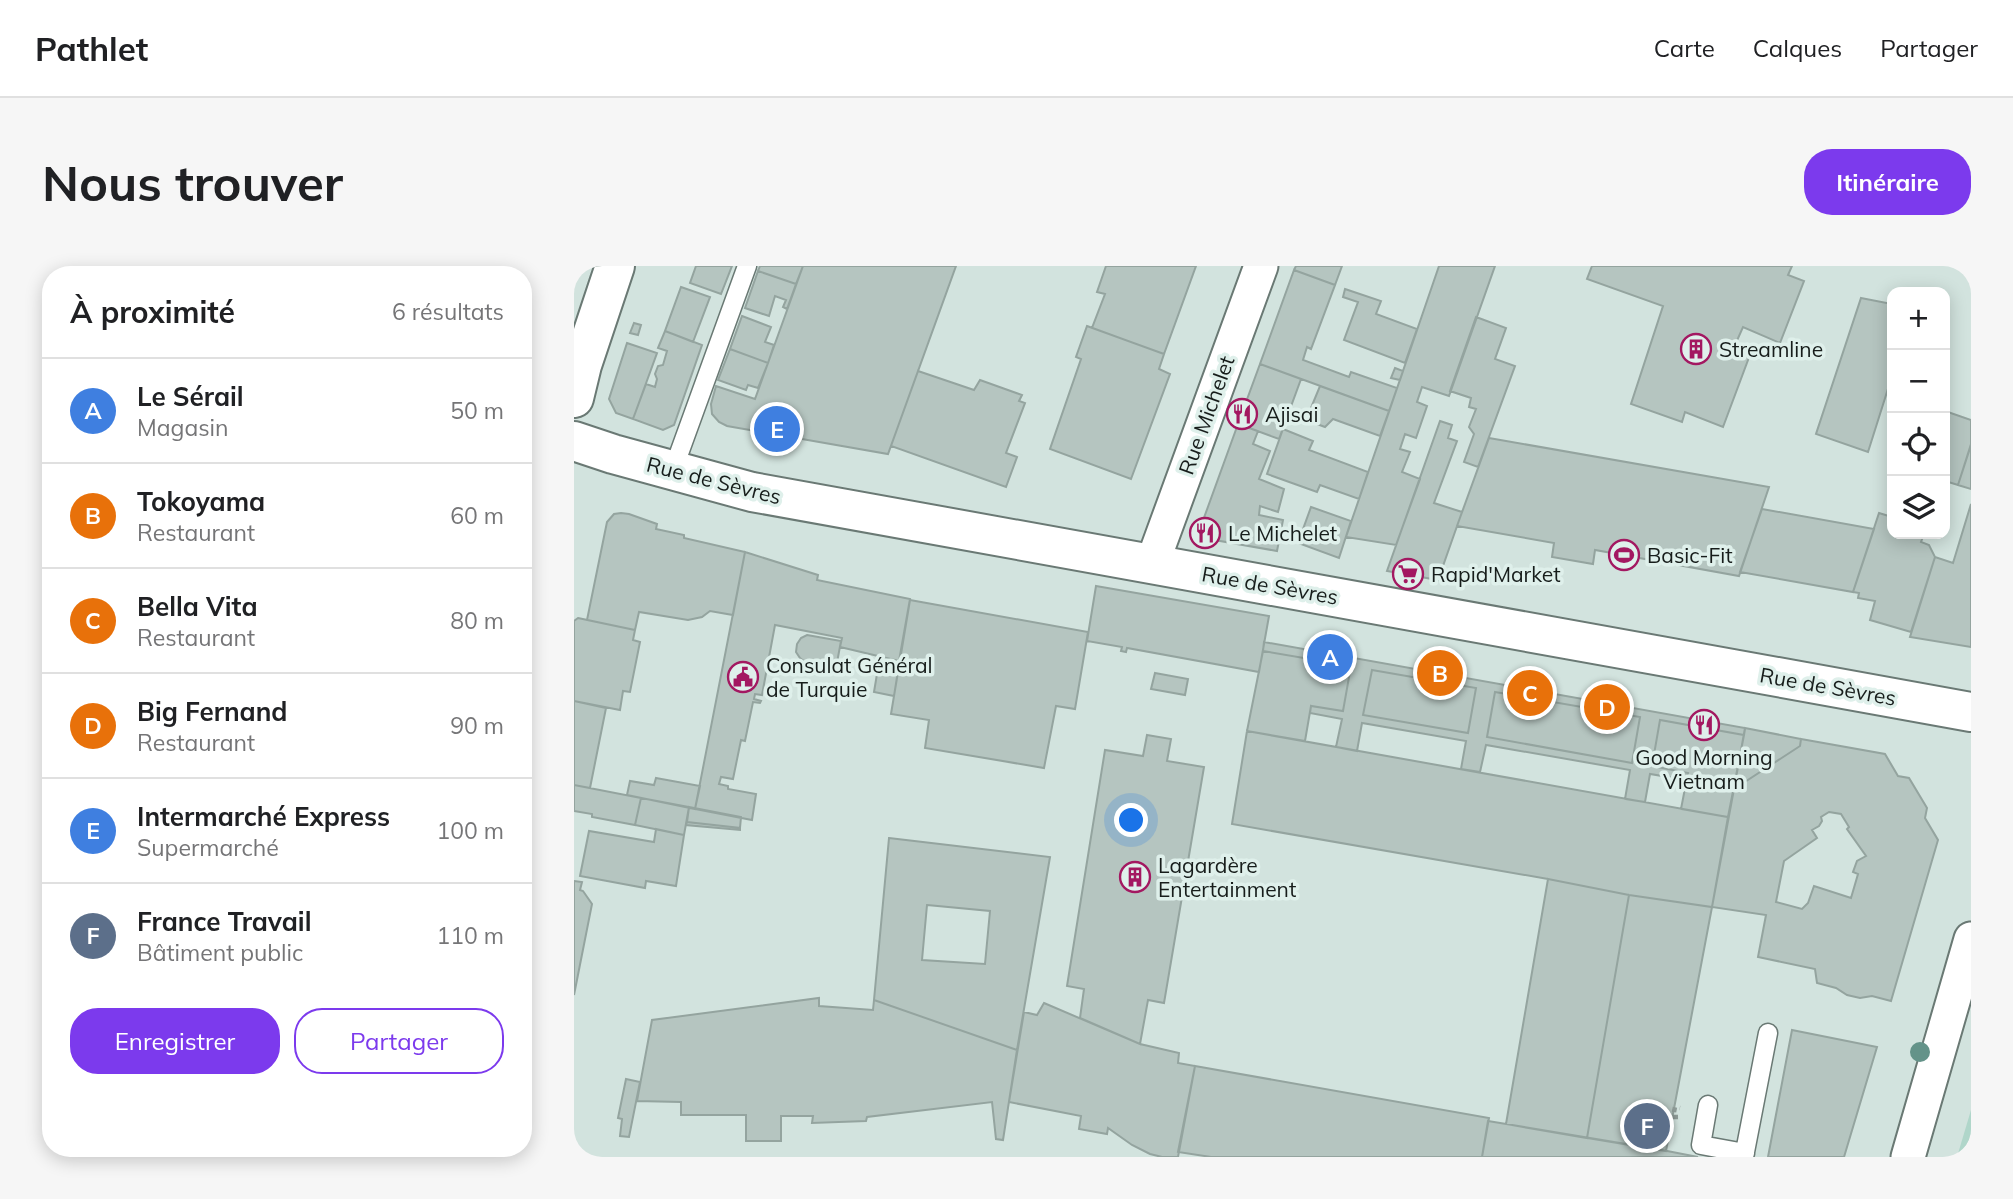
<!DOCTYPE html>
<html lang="fr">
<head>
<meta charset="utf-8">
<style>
	:root { --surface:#fff; --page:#f6f6f6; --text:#202124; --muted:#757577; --line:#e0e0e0; --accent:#7c3aed }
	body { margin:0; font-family:Mulish,sans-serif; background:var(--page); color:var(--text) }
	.controls { position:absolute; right:21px; top:21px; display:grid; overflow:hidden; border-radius:14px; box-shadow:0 4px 18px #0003 }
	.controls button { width:63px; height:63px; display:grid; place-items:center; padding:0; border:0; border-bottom:2px solid var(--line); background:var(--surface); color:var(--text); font:35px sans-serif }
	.you { position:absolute; left:558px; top:555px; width:24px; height:24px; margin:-18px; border:5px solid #fff; border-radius:50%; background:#1a73e8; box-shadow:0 0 0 10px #1a73e833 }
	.badge { display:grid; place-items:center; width:46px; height:46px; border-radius:50%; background:var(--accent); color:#fff; font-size:23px; font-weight:700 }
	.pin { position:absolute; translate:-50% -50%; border:4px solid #fff; box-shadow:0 2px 7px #0006 }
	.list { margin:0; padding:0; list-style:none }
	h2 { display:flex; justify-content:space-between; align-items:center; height:91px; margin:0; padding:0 28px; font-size:30px }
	h2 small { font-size:23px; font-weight:400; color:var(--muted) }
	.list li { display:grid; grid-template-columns:46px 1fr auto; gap:21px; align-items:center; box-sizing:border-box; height:105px; padding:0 28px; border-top:2px solid var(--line) }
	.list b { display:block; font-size:26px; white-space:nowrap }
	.list p { margin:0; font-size:23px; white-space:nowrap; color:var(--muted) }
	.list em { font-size:23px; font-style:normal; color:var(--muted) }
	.actions { display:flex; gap:14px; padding:21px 28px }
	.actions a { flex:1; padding:16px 0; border:2px solid var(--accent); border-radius:28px; text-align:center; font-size:24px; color:var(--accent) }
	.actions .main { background:var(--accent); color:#fff }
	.icon { flex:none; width:38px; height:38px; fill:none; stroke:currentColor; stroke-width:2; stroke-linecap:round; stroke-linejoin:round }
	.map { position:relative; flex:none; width:1397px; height:891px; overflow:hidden; border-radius:28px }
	header { display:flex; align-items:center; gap:42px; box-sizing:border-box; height:98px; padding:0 35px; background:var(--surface); border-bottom:2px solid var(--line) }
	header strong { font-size:33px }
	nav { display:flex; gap:38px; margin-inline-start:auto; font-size:24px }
	.intro { display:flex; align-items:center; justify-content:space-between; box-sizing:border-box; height:168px; padding:0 42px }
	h1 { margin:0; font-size:49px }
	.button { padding:18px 32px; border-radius:28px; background:var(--accent); color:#fff; font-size:24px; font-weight:700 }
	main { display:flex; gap:42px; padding:0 42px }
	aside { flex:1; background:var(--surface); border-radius:28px; box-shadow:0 4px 18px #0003 }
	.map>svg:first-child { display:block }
	.green { fill:#b0d6ca }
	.building { fill:#b5c5c0; stroke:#94a49f; stroke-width:2; fill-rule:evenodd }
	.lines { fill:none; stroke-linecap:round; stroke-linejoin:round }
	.lane-casing { stroke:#6a7974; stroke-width:21 }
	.street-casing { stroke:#6a7974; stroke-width:37 }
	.secondary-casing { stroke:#6a7974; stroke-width:42 }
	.path { stroke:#8e9b97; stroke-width:4.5; stroke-dasharray:5 5; stroke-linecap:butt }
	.lane { stroke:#fff; stroke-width:18 }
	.street { stroke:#fff; stroke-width:33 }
	.secondary { stroke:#fff; stroke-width:38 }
	.tree { fill:#649389 }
	.labels { text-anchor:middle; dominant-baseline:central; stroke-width:7; stroke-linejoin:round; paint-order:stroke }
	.poi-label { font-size:21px; fill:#171d1b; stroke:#dff0eb; text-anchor:start }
	.street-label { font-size:21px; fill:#171d1b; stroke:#dff0eb }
</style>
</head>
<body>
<header>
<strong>Pathlet</strong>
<nav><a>Carte</a><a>Calques</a><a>Partager</a></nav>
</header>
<div class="intro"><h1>Nous trouver</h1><a class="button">Itinéraire</a></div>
<main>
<aside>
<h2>À proximité<small>6 résultats</small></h2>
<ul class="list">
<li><span class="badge" style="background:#3f7fe0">A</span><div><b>Le Sérail</b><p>Magasin</p></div><em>50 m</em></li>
<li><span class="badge" style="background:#e8710a">B</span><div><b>Tokoyama</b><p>Restaurant</p></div><em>60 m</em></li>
<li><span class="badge" style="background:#e8710a">C</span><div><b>Bella Vita</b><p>Restaurant</p></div><em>80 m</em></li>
<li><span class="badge" style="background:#e8710a">D</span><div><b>Big Fernand</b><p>Restaurant</p></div><em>90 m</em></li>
<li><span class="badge" style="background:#3f7fe0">E</span><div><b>Intermarché Express</b><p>Supermarché</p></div><em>100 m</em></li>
<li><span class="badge" style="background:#5c6f8a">F</span><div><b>France Travail</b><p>Bâtiment public</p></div><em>110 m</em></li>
</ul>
<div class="actions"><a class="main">Enregistrer</a><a>Partager</a></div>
</aside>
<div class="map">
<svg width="1397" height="891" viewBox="0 0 1397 891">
	<rect width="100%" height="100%" fill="#d2e3de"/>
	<path class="green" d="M1397,844V891H1383Z"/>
	<path class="building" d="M122,0H158L147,28L116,17Z
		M186,0H229L222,18L184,5Z
		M229,0H382L314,188L153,160L145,156L138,148L137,138L142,120L181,133Z
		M532,0H622L590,88L518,62L531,28L523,26Z
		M722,0H768L761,19L720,4Z
		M865,0H921L875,130L848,121L843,136L853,140L842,172L831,168L826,183L836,186L828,206L846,213L822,279L772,271Z
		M1018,0H1218L1214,9L1230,15L1206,77L1169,61L1161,79L1177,86L1149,161L1111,146L1108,156L1057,138L1089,40L1013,13Z
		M720,4L761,19L737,83L733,81L729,94L775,111L777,106L823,122L815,145L686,98Z
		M184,5L222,18L213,43L209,41L212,34L201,30L195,50L171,42Z
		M107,21L136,31L119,76L91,65Z
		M771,23L807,35L802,48L843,63L831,97L770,74L784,36L769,31Z
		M1287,32L1318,38V110L1294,186L1242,168Z
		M168,50L197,61L191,76L200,79L194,97L156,83Z
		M902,51L932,62L921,93L941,100L904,201L890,196L900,168L895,161L902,143L895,141L897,132L876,125Z
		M60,57L67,59L64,69L56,67Z
		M513,60L590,88L585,103L596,108L557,213L476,183L507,93L502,91Z
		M91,65L128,79L100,159L89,164L59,153L72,118L81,121L83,113L81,108L84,100L89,99L93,85L84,82Z
		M53,77L83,87L59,153L42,147L35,133Z
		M156,83L194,97L184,122L174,119L172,124L144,114Z
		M686,98L727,113L705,173L664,158Z
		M821,102L829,105L826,114L817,112Z
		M344,105L400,124L406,114L448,129L445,135L451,137L432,187L443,191L432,221L317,180Z
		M746,120L815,145L806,170L759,153L751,161L732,154Z
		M1371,145L1397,154V178L1384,219L1371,215Z
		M866,155L878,159L874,172L883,175L860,237L888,246L864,314L813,305Z
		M664,158L684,165L679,178L696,185L685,213L710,223L704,246L686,240L685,249L709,254L703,285L635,273L627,260Z
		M709,163L739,175L735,184L794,206L785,233L746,219L743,226L693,208Z
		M915,172L1195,221L1165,310L1021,284L1019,298L978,291L980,277L883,260Z
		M1397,179V223L1384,219Z
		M1397,238V381L1336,371L1361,291L1379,297Z
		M737,241L777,255L765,292L724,277Z
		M1188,243L1300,263L1279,326L1166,306Z
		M47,247L55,248L83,258L82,263L110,269V272L171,286L159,349L136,345L128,351L114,354L65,346L61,364L13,354L33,256L40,248Z
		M1305,247L1318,251V268H1350L1347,276L1355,279L1361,291L1337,366L1296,354L1301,335L1284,332L1285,327L1279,326Z
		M171,286L244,309L243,314L336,333L325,395L266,381L268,372L201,359L188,429L181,428L180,433L187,435L186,437L179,436L171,475L167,474L159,513L147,511L145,518L154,520V523L182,528L178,554L121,543Z
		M522,320L695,350L685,406L553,382L552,386L547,385L548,381L513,375Z
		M336,334L514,366L501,443L482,440L470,502L351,482L355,454L317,448Z
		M4,352L61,364L59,374L66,376L56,426L49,425L46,444L0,435V355Z
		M233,369L267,375L262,402L231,396L226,392L222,386L223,378L227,372Z
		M690,376L1171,462V463L1170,469L1086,454L1078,500L1114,507L1112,514L1076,508L1071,536L1051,533L1056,504L912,479L906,506L887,503L892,475L788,457L783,485L762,481L768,453L736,447L737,440L769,445L777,400L689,385ZM798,404L902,422L894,467L789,449ZM921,426L1066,451L1058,497L913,471Z
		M689,385L777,400L769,445L737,440L731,475L673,465Z
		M304,402L324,405L320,430L300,426Z
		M798,404L902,422L894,467L789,449Z
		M581,407L614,413L611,429L577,423Z
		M921,426L1066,451L1058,497L913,471Z
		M0,435L32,442L16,522L0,519Z
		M1086,454L1170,469L1154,551L1107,543L1114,507L1078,500Z
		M1171,462L1227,473L1226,480L1160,523Z
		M673,465L1154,551L1138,641L1055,629L974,613L658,558Z
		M573,469L597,473L593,495L630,501L590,737L574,734L566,778L506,752L510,723L493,720L531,484L569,490Z
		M1227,473L1311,488L1324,510L1335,512L1353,542L1351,552L1364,574L1317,735L1298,730L1286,732L1273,729L1262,722L1243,717L1241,703L1184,691L1192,649L1138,641L1160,523L1226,480ZM1255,546L1267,548L1275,561L1273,563L1292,590L1283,595L1279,606L1284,608L1277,632L1240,620L1234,637L1228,643L1202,636L1210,595L1243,572L1238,564L1245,560L1248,555L1247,551Z
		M82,512L126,520L121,543L53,529L56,515L80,519Z
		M0,519L67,532L61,559L18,551V548L0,545Z
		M67,532L115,541L110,569L61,559Z
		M115,541L167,551L166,562L113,556Z
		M113,556L166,562V564L112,559Z
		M82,563L110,569L102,620L72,615L71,622L6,610L15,565L80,576Z
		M315,572L476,591L443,784L300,734ZM353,639L416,645L411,698L348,694Z
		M974,613L1055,629L1013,872L932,858Z
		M0,615L8,616L6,624L9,625L18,638L0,729Z
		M1055,629L1138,641L1092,885L1013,872Z
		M245,732V740L299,744L300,734L443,784L429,874L422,873L418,836L293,851L292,855L238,857L239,850H207V875H172V849H107V836L63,835L78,754Z
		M470,737L566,778L605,787L604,797L621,800L604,891H588L576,888L558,879L534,862L533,868L505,863L507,850L435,836L450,746L463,749Z
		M1218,764L1303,781L1270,891H1194Z
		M621,800L915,852L908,891H637L604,886Z
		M52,813L66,816L55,871L46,870L48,853L44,852Z
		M914,855L1088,884L1124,891H908Z"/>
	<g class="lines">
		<g class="lane-casing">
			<path id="lane" d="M99,204L173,0
				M1134,839L1127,879L1171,887
				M1170,891L1194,767"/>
		</g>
		<g class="street-casing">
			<path id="street" d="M578,298L687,0
				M1334,891L1397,673"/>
		</g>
		<g class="secondary-casing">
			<path id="secondary" d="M0,132L8,99L41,0
				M0,175L39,188L178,226L1397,446"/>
		</g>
		<path class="path" d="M1104,851H1099L1101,841L1106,842"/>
		<use href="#lane" class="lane"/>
		<use href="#street" class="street"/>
		<use href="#secondary" class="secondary"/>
	</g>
	<circle class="tree" cx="1346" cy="786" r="10"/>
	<defs>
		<g id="building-ring" transform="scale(1.575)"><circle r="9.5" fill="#dff0eb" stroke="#a31861" stroke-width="1.5"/><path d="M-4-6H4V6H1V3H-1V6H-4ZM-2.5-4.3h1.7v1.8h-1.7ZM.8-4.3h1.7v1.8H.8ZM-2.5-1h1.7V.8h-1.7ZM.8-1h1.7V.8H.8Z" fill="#a31861"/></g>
		<g id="restaurant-ring" transform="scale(1.575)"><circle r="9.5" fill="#dff0eb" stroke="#a31861" stroke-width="1.5"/><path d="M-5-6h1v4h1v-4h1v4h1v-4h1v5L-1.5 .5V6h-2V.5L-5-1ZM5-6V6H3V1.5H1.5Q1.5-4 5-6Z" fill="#a31861"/></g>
		<g id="stadium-ring" transform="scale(1.575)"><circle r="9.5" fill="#dff0eb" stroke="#a31861" stroke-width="1.5"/><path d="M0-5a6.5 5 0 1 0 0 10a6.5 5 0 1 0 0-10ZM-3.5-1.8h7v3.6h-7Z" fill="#a31861"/></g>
		<g id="supermarket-ring" transform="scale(1.575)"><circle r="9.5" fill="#dff0eb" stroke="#a31861" stroke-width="1.5"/><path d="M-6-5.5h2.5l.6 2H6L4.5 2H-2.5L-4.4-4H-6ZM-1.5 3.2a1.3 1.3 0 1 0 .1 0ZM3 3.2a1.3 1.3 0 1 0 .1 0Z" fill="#a31861"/></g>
		<g id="civic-ring" transform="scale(1.575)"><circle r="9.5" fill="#dff0eb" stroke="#a31861" stroke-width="1.5"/><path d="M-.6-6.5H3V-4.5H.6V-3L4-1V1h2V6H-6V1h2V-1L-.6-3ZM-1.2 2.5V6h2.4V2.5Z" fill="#a31861"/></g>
	</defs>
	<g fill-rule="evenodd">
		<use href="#building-ring" x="1122" y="83"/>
		<use href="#restaurant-ring" x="668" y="148"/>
		<use href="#restaurant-ring" x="631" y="267"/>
		<use href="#stadium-ring" x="1050" y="289"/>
		<use href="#supermarket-ring" x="834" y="308"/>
		<use href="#civic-ring" x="169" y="411"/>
		<use href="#restaurant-ring" x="1130" y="459"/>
		<use href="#building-ring" x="561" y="611"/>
	</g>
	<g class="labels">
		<g class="poi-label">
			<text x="1145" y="83">Streamline</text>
			<text x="691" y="148">Ajisai</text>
			<text x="654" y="267">Le Michelet</text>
			<text x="1073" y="289">Basic-Fit</text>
			<text x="857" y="308">Rapid'Market</text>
			<text x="192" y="399">Consulat Général<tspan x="192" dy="24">de Turquie</tspan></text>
			<text x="1130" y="491" text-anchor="middle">Good Morning<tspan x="1130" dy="24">Vietnam</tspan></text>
			<text x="584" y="599">Lagardère<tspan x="584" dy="24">Entertainment</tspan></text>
		</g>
		<g class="street-label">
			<text transform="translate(632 149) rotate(-70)">Rue Michelet</text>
			<text transform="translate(140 214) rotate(14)">Rue de Sèvres</text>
			<text transform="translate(696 319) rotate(10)">Rue de Sèvres</text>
			<text transform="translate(1254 420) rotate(10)">Rue de Sèvres</text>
		</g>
	</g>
</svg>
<div class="controls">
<button>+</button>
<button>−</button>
<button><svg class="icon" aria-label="locate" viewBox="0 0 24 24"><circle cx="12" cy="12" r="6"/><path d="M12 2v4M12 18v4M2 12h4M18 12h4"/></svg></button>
<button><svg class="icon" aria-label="layers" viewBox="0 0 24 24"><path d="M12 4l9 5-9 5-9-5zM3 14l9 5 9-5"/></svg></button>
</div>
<div class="you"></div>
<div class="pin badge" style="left:756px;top:391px;background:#3f7fe0">A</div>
<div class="pin badge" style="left:866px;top:407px;background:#e8710a">B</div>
<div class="pin badge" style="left:956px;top:427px;background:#e8710a">C</div>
<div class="pin badge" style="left:1033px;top:441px;background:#e8710a">D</div>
<div class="pin badge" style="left:203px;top:163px;background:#3f7fe0">E</div>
<div class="pin badge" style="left:1073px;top:860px;background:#5c6f8a">F</div>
</div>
</main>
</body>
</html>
